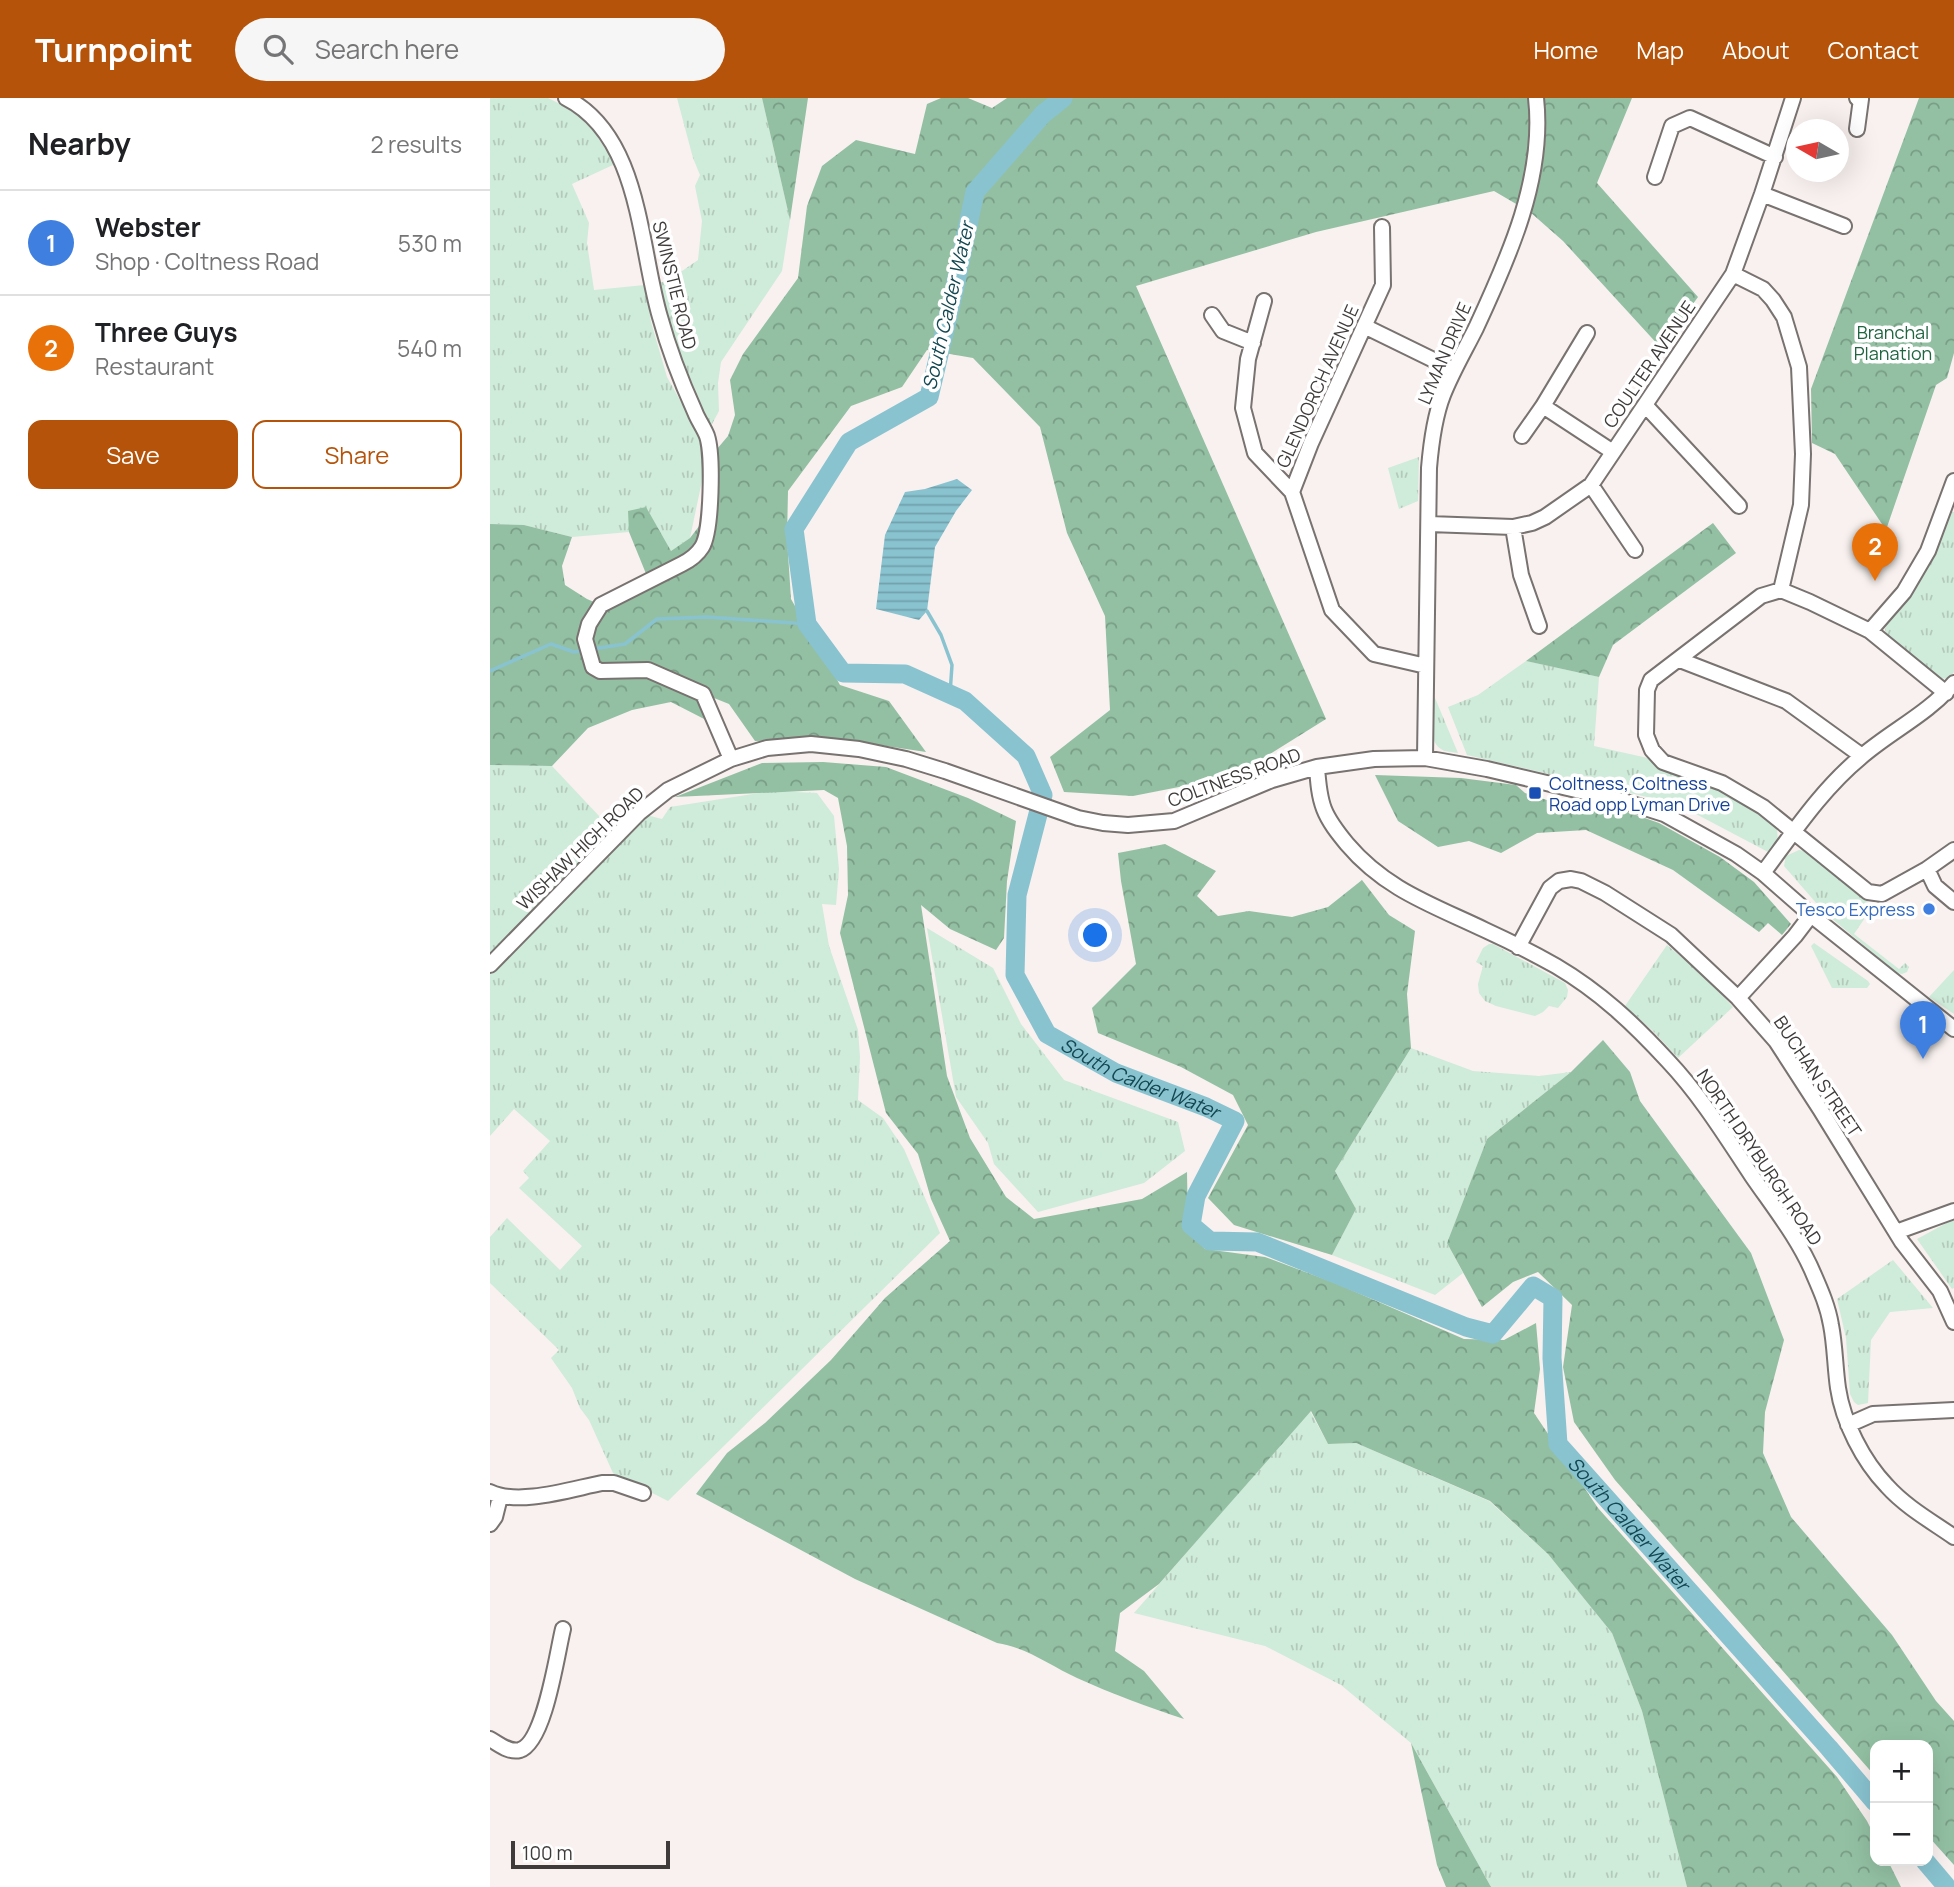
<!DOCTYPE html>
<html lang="en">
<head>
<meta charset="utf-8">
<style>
	:root { --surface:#fff; --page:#f6f6f6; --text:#202124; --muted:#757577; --line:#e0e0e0; --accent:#b45309 }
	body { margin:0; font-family:Manrope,sans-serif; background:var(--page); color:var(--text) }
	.controls { position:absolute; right:21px; bottom:21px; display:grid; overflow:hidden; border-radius:14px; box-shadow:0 7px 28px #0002 }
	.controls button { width:63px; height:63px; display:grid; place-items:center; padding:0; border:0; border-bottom:2px solid var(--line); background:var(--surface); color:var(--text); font:35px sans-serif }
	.compass { position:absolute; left:1296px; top:21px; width:63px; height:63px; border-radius:50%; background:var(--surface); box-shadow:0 7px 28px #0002; rotate:279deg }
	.scale { position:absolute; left:21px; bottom:18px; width:159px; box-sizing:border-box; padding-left:7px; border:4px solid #3e3b3a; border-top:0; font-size:19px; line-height:24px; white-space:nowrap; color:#3e3b3a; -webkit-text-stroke:5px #fff; paint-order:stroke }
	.you { position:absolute; left:606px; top:838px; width:24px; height:24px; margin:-18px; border:5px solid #fff; border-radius:50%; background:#1a73e8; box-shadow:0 0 0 10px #1a73e833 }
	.badge { display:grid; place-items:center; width:46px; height:46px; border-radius:50%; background:var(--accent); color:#fff; font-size:23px; font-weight:700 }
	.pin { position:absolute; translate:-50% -58px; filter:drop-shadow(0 2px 4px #0008) }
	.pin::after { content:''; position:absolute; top:37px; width:24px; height:21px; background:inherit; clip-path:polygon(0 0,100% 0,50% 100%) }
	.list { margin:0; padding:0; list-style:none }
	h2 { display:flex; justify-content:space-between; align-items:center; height:91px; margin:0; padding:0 28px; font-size:30px }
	h2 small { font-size:23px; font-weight:400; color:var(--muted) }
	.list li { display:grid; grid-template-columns:46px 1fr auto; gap:21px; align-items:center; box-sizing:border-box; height:105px; padding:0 28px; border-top:2px solid var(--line) }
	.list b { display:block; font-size:26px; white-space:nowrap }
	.list p { margin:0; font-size:23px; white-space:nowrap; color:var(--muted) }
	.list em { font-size:23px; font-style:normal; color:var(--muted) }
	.actions { display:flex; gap:14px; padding:21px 28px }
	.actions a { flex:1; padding:16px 0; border:2px solid var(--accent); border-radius:14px; text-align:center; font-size:24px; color:var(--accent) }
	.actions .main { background:var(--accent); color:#fff }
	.icon { flex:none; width:38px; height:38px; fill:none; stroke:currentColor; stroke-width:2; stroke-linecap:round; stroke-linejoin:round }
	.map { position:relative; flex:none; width:1464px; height:1789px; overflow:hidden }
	header { display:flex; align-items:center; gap:42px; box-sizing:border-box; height:98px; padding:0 35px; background:var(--accent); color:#fff }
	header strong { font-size:33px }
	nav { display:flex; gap:38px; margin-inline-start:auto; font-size:24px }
	.search { width:490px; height:63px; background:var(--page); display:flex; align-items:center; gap:18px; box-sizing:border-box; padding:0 24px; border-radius:38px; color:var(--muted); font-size:26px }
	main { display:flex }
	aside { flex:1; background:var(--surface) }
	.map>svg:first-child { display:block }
	.grass { fill:url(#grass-tufts) }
	.forest { fill:url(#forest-crowns) }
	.water { fill:url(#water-rules) }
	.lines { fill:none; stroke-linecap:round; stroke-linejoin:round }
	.stream { stroke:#89c3d0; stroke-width:3.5 }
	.river { stroke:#89c3d0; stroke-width:19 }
	.minor-casing { stroke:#787270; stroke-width:18 }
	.minor { stroke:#fff; stroke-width:14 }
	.transit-dot { fill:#1a4fb4; stroke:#fff; stroke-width:2.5 }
	.shop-dot { fill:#3f7fe0; stroke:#fff; stroke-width:2.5 }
	.labels { text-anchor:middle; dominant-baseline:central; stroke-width:7; stroke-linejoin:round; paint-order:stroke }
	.street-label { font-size:18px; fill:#3e3b3a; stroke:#fff }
	.park-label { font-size:18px; fill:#1e6540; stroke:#fff }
	.transit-label { font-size:18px; fill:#164399; stroke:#fff; text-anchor:start }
	.shop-label { font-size:18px; fill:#366cbe; stroke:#fff; text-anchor:end }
	.water-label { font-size:19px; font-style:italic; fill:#134751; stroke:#fff }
</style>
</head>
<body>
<header>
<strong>Turnpoint</strong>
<div class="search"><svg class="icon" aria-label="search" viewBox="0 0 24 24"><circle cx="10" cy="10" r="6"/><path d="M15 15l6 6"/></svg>Search here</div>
<nav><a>Home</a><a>Map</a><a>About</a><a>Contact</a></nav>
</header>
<main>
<aside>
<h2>Nearby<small>2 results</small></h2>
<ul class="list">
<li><span class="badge" style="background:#3f7fe0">1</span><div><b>Webster</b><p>Shop · Coltness Road</p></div><em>530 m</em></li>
<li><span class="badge" style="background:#e8710a">2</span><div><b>Three Guys</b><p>Restaurant</p></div><em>540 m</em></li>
</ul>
<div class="actions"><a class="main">Save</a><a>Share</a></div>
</aside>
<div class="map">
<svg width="1464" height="1789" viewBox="0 0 1464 1789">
	<defs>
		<pattern id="grass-tufts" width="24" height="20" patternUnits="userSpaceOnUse" patternTransform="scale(1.75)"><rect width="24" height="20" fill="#cfebd9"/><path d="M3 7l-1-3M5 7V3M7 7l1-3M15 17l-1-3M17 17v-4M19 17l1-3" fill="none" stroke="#b3cabb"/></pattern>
		<pattern id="forest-crowns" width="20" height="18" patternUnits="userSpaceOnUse" patternTransform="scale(1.75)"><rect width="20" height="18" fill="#93c0a3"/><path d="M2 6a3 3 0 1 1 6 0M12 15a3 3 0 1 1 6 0" fill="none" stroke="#799d86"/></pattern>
		<pattern id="water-rules" width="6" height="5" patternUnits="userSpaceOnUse" patternTransform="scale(1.75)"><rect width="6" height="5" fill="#89c3d0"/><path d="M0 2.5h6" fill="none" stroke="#71a0aa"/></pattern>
	</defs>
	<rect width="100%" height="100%" fill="#f8f1ef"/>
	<path class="grass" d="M0,0H58L90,16L105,35L125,66L82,86L99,125L97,145L104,192L155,187L161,224L177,279L210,338L213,378L200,440L181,453L139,413V434L82,439L34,427L0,426Z
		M187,0H272L300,122L292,173L231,264L228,285L229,313L222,326L216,327L179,235L169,185L179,182L208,162L212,123L205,88L210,77L203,60Z
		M929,359L928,403L909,411L898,370Z
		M1462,414H1464V574L1459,581L1448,580L1398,538L1395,532L1396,527L1427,489L1448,450Z
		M1036,563L1109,579L1104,648L1162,661L1232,691L1262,707L1287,730L1288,746L1280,755L1187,706L977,657L958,609L988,597Z
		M940,588L968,655C963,654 955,654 951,651C936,642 940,604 940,588Z
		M0,667L62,668L126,736L149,715L172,721L180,709L282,693L327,695L344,718L349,771L346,807L332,806L339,848L368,932L370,959L368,1002L393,1020L414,1051L450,1135L178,1403L123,1375L99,1322L90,1310L82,1290L61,1260L69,1252L0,1185V1139L17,1120L70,1172L92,1148L29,1090L39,1080L33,1073L60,1043L24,1011L0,1038Z
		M1309,752L1314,753L1383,808L1364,836L1409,871L1415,865L1419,869L1417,874L1412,876L1407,875L1334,814L1294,768L1296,758Z
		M437,830L503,870L531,926L574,982L688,1024L695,1053L654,1085L548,1114L504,1066L498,1045L466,999Z
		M1324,845L1378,883L1380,886L1377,890H1342L1321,848Z
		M999,846H1003L1075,885L1078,892L1077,899L1068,910L1059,908L1053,914L1045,918L1006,908L995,903L989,895L988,886L993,868L986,864L993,850Z
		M1177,847L1216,880L1243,909L1188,960L1163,933L1135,908Z
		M1464,872V916L1439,899Z
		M921,950L983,973L1049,978L1081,974L997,1041L957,1145L973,1175L945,1197L842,1157L866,1111L845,1073Z
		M1464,1121V1190L1462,1191L1427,1141Z
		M1403,1162L1443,1210L1400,1214L1381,1242L1378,1305L1368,1307L1364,1304L1360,1296L1356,1240L1347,1201Z
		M820,1313L838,1346L866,1345L999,1403L1058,1456L1122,1535L1152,1613L1197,1789H1001L921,1645L851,1587L775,1548L644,1515Z"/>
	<path class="forest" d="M272,0H318L300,122Z
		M451,0H478L502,10L517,0H1142L1107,85L1208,199L1171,250L1073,143L1040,114L1004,93L826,134L646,188L836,621L745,678L643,698L574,694L560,659L620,612L615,518L577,435L550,329L483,260L437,252L412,289L361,308L298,393L297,440L301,501L350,587L399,603L436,654L343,640L265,643L239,606L214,596L220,624L181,604L142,612L98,630L62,668L0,667V426L34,427L82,439L72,468L75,487L97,501L111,507L159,483L139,434L138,413L156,409L181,453L200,440L226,406L227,351L238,338L245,317L240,282L253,256L308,180L317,108L332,68L366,42L425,56L437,6Z
		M1429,0H1464V255L1457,280L1446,287L1396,432L1345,356L1322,345L1321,291Z
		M1223,425L1246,455L1123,547L1109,579L1036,563Z
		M333,664L396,669L478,700L526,723L517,783L514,840L506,852L460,831L431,807L457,978L480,1040L516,1099L544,1121L652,1101L697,1074L698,1132L715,1151L775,1159L845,1185L974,1241L1014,1242L1046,1225L1050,1271L1044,1315L1108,1410L1347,1679L1377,1723L1385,1739V1763H1398L1411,1789H1197L1152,1613L1122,1535L1058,1456L1000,1403L866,1345L838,1346L821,1313L669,1486L630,1515L625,1553L654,1573L694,1621C658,1609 622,1596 587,1580C561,1568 536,1549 507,1545L365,1481L206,1396L237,1355L275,1325L341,1262L395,1200L460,1143L441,1101L428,1056L396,1015L350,835L358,797L357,748L348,700L334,692L185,699L272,665Z
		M885,677L971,680L1026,687L1035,695L1060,703L1089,702L1132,712L1169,725L1230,759L1264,784L1301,826L1292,837L1278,825L1269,834L1183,772L1096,732L1047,735L1011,755L979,743L948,749L908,723Z
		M675,746L726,773L707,798L728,818L759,813L802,819L838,809L872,782L899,817L925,833L917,896L921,950L845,1073L866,1111L842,1157L744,1127L718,1100L758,1027L743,997L691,969L608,935L602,910L646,866L631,783L628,755Z
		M1113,942L1140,974L1150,1003L1261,1155L1294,1242L1275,1314L1273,1355L1301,1419L1402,1537L1446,1603L1464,1623V1767L1438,1738V1647H1385V1678L1125,1382L1084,1324L1073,1269L1082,1207L1048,1174L1023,1184L992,1209L957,1145L997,1041L1081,974Z
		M921,1645L1001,1789H956L947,1767Z"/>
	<path class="water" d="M467,381L482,392L466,413L445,449L437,513L429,522L386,511L395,437L415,394L435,391Z"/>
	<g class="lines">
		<path class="stream" d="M437,513L451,537L462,567L460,596
			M103,551L135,546L167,521L217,519L317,526
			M0,573L61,546L84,554L96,552"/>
		<g class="river">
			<path id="s1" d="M573,0L553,16L485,94L464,193L439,299L359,344L304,431L317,526L353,575L415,576L475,603L536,658L553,697L527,797L525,877L557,936L626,975L716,1009L745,1023L706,1098L701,1127L720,1143L767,1144L976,1229L1003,1236L1043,1188L1063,1200L1062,1260L1068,1346L1339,1650L1385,1704"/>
			<path d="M1435,1763L1457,1789"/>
		</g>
		<g class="minor-casing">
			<path id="minor" d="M76,0C151,38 149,148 170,219C179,252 191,283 205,314C208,322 214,330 217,338C223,356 222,433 212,449C207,457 200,462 192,466L111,507L99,526L95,541L103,569L110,573L158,572L213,596L241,661
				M1367,31L1371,1L1367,0
				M1165,79L1182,28L1200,20L1285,59
				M1272,96L1354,128
				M892,129L893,187L821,345L802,394L842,512L884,556L936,568
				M1243,176L1273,191L1283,202L1294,219L1309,269L1313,356L1311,407L1291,492
				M774,203L758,261L753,310L765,355L802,394
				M722,217L733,233L763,245
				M874,228L964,272
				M1097,235L1053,308L1123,354
				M1155,307L1249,408
				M1032,338L1053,308
				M1101,387L1145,452
				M939,426L1023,429L1042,425L1055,419L1101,387L1243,176L1272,96L1303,0
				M1023,429L1031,477L1049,528
				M1380,533L1414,494L1438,453L1464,383
				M1190,562L1296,603L1372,658
				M1456,595L1380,533L1320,504L1291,492L1271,498L1161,582L1157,592L1156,637L1162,652L1173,664L1232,685L1273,709L1378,794L1392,796L1437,771L1464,752
				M935,660L939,370C941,346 944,320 953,297C962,274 975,252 986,230C1019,159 1055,79 1046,0
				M827,669C828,684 829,698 834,711C839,724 848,735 857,746C896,792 943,807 995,832C1019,843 1043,855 1066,868C1110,894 1143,925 1178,963C1211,998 1236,1039 1262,1078C1284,1110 1309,1141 1324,1177C1331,1193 1338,1209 1341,1227C1345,1247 1345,1269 1348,1290C1353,1324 1373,1363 1397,1388C1416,1409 1441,1423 1464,1439
				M1437,771L1445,788L1464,804
				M1273,775C1303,735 1332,691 1371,659C1401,633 1438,616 1464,585
				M1028,849L1060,790L1069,783L1081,781L1091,783L1115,795L1181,837L1248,900L1286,943L1330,1011L1412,1144L1450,1193L1464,1224
				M0,867L149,715L178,692L241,661L277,650L321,646L369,651L416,661L455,673L588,720L613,725L638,727L684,723L782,682L827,669L884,661L935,660L997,671L1133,703L1174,716L1246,756L1273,775L1321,817L1464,931
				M1248,900L1305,838L1321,817
				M1406,1134L1464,1113
				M1358,1327L1383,1316L1464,1312
				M0,1394C29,1408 81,1391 112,1385H124L153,1395
				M0,1426L5,1419L10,1399
				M0,1641C9,1646 19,1655 30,1652C55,1644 67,1555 73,1531"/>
		</g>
		<use href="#minor" class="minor"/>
	</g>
	<rect class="transit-dot" x="1038" y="688" width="14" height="14" rx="3.5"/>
	<circle class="shop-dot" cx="1439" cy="811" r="7"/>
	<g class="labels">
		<g class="street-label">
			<text transform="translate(185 187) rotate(76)">SWINSTIE ROAD</text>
			<text transform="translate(954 255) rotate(-67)">LYMAN DRIVE</text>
			<text transform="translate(1159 266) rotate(-56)">COULTER AVENUE</text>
			<text transform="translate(827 288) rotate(-66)">GLENDORCH AVENUE</text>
			<text transform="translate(744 679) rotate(-20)">COLTNESS ROAD</text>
			<text transform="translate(90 750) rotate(-44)">WISHAW HIGH ROAD</text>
			<text transform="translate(1328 978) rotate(56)">BUCHAN STREET</text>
			<text transform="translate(1270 1059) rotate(56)">NORTH DRYBURGH ROAD</text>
		</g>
		<g class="park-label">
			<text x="1403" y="234">Branchal<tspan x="1403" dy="21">Planation</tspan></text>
		</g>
		<g class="transit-label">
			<text x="1059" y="685">Coltness, Coltness<tspan x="1059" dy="21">Road opp Lyman Drive</tspan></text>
		</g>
		<g class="shop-label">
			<text x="1425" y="811">Tesco Express</text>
		</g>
		<g class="water-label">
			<text transform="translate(458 208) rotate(-77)">South Calder Water</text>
			<text stroke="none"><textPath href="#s1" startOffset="1297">South Calder Water</textPath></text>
			<text stroke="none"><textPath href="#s1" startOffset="2179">South Calder Water</textPath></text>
		</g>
	</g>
</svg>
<div class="controls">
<button>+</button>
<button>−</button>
</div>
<svg class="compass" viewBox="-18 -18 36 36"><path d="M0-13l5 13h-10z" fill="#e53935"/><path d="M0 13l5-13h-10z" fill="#757577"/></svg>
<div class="scale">100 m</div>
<div class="you"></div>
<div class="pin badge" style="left:1433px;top:961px;background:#3f7fe0">1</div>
<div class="pin badge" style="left:1385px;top:483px;background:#e8710a">2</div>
</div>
</main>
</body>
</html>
